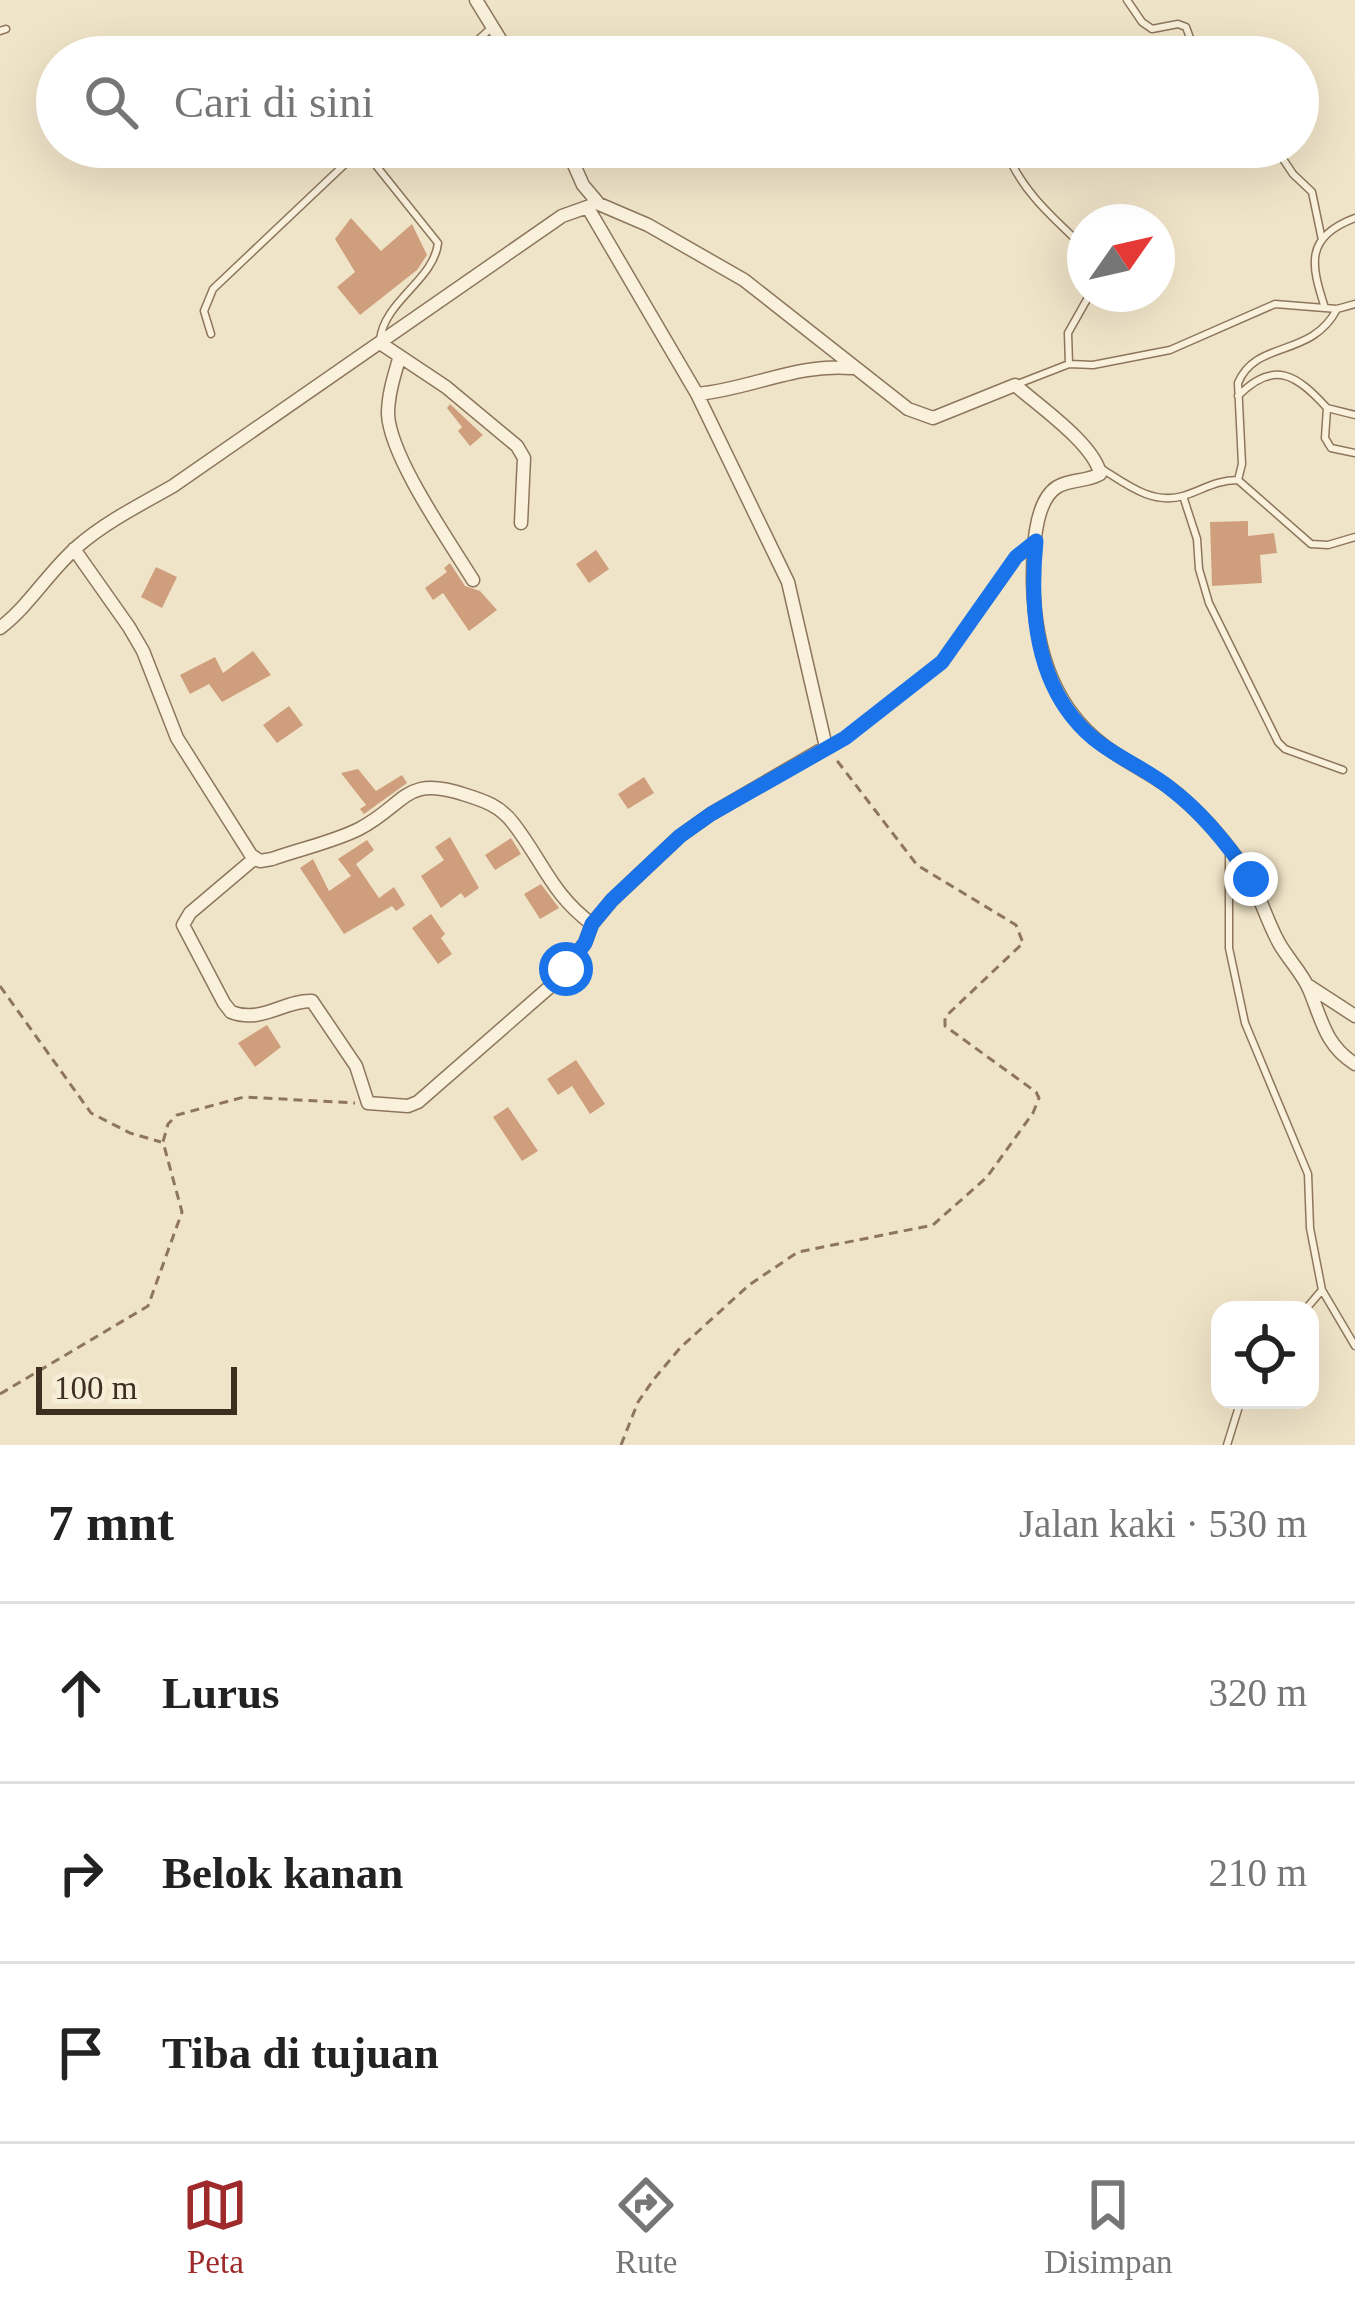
<!DOCTYPE html>
<html lang="id">
<head>
<meta charset="utf-8">
<style>
	:root { --surface:#fff; --page:#f2f2f2; --text:#222; --muted:#767676; --line:#e0e0e0; --accent:#9e2a2b }
	body { margin:0; font-family:Georgia,serif; background:var(--page); color:var(--text) }
	.controls { position:absolute; right:36px; bottom:36px; display:grid; overflow:hidden; border-radius:24px; box-shadow:0 12px 48px #0002 }
	.controls button { width:108px; height:108px; display:grid; place-items:center; padding:0; border:0; border-bottom:3px solid var(--line); background:var(--surface); color:var(--text); font:60px sans-serif }
	.compass { position:absolute; left:1067px; top:204px; width:108px; height:108px; border-radius:50%; background:var(--surface); box-shadow:0 12px 48px #0002; rotate:56deg }
	.scale { position:absolute; left:36px; bottom:30px; width:201px; box-sizing:border-box; padding-left:12px; border:6px solid #3d2e20; border-top:0; font-size:33px; line-height:42px; white-space:nowrap; color:#3d2e20; -webkit-text-stroke:9px #f7eed8; paint-order:stroke }
	.stop { position:absolute; width:36px; height:36px; margin:-27px; border:9px solid #1a73e8; border-radius:50%; background:#fff }
	.stop.end { background:#1a73e8; border-color:#fff; box-shadow:0 3px 12px #0008 }
	.list { margin:0; padding:0; list-style:none }
	h2 { display:flex; justify-content:space-between; align-items:center; height:156px; margin:0; padding:0 48px; font-size:51px }
	h2 small { font-size:39px; font-weight:400; color:var(--muted) }
	.list li { display:grid; grid-template-columns:78px 1fr auto; gap:36px; align-items:center; box-sizing:border-box; height:180px; padding:0 48px; border-top:3px solid var(--line) }
	.list b { display:block; font-size:45px; white-space:nowrap }
	.list em { font-size:39px; font-style:normal; color:var(--muted) }
	.icon { flex:none; width:66px; height:66px; fill:none; stroke:currentColor; stroke-width:2; stroke-linecap:round; stroke-linejoin:round }
	.map { position:relative; flex:none; width:1355px; height:1445px; overflow:hidden }
	.search { position:absolute; background:var(--surface); box-shadow:0 12px 48px #0002; left:36px; right:36px; top:36px; height:132px; display:flex; align-items:center; gap:30px; box-sizing:border-box; padding:0 42px; border-radius:66px; color:var(--muted); font-size:45px }
	.sheet { height:696px; background:var(--surface) }
	nav { display:flex; justify-content:space-around; align-items:center; box-sizing:border-box; height:168px; border-top:3px solid var(--line); background:var(--surface); font-size:33px; color:var(--muted) }
	nav a { display:grid; justify-items:center; gap:6px }
	nav .on { color:var(--accent) }
	.map>svg:first-child { display:block }
	.building { fill:#cf9f7d }
	.lines { fill:none; stroke-linecap:round; stroke-linejoin:round }
	.lane-casing { stroke:#8d765c; stroke-width:9 }
	.street-casing { stroke:#8d765c; stroke-width:15 }
	.path { stroke:#8d765c; stroke-width:3; stroke-dasharray:9 6; stroke-linecap:butt }
	.lane { stroke:#faf1dc; stroke-width:6 }
	.street { stroke:#faf1dc; stroke-width:12 }
	.route { stroke:#1a73e8; stroke-width:15 }
</style>
</head>
<body>
<div class="map">
<svg width="1355" height="1445" viewBox="0 0 1355 1445">
	<rect width="100%" height="100%" fill="#f0e4c8"/>
	<path class="building" d="M351,218L381,251L412,224L427,255L417,270L360,315L337,287L355,272L335,239Z
		M450,404L483,435L470,446L458,431L462,427L447,408Z
		M1248,521V536L1274,533L1277,553L1260,555L1262,583L1212,586L1210,522Z
		M596,550L609,569L589,583L576,564Z
		M450,563L465,586L480,591L497,610L469,631L443,593L433,600L425,588L447,572L444,568Z
		M156,567L177,577L162,608L141,597Z
		M253,651L271,675L222,702L209,684L190,694L180,675L215,657L223,673Z
		M289,706L303,725L277,743L263,725Z
		M358,769L376,791L402,775L407,783L364,814L360,809L366,805L341,773Z
		M644,777L654,793L628,809L618,794Z
		M450,837L479,888L465,898L461,893L441,908L421,876L444,860L435,847Z
		M511,838L521,854L495,870L485,855Z
		M367,840L374,850L356,864L379,898L394,887L405,905L396,911L392,906L344,934L300,868L313,859L329,891L351,876L338,859Z
		M541,884L559,908L540,919L524,894Z
		M431,914L445,934L441,938L452,954L438,964L412,928Z
		M267,1025L281,1047L255,1067L238,1043Z
		M576,1060L605,1104L590,1114L572,1086L558,1095L547,1079Z
		M508,1107L538,1151L522,1161L493,1117Z"/>
	<g class="lines">
		<g class="lane-casing">
			<path id="lane" d="M1127,0L1142,22L1152,29L1178,24L1186,27L1197,57
				M0,31L6,29
				M459,57L490,29
				M1005,147C1018,188 1054,219 1085,248
				M1275,147L1293,174L1312,192L1322,240
				M362,148L438,243C434,280 384,301 380,340
				M1325,308C1311,265 1304,237 1355,218
				M211,334L204,311L213,289L363,147
				M1069,364L1068,333L1090,294
				M1015,385L1069,364L1093,365L1170,350L1275,304L1337,309L1355,304
				M1238,396C1274,359 1297,375 1327,408
				M1355,415L1327,408L1325,438L1331,448L1355,453
				M1102,469C1126,484 1152,505 1183,496C1203,490 1215,480 1238,480L1311,544L1328,545L1355,537
				M1238,480L1242,464L1238,383C1256,339 1311,359 1337,309
				M1183,496L1197,539L1199,569L1209,603L1278,742L1285,749L1343,770
				M1229,853V948L1245,1023L1308,1174L1310,1228L1322,1290L1355,1346
				M1305,1310L1322,1290
				M1227,1445L1241,1400"/>
		</g>
		<g class="street-casing">
			<path id="street" d="M476,0L511,57
				M566,147L583,185L599,204L648,225L744,280L908,409L933,418L1015,385C1039,406 1095,445 1100,474C1086,482 1070,479 1057,487C1033,502 1033,556 1033,582C1035,651 1054,715 1116,754C1134,766 1153,775 1170,788C1196,808 1220,835 1239,861C1258,886 1264,916 1279,943C1288,959 1302,973 1309,989C1322,1020 1325,1045 1355,1064
				M380,343L446,387L517,446L524,458L521,523
				M399,359C394,376 388,395 388,414C390,457 449,541 473,580
				M697,394C751,389 797,363 852,368
				M74,549L129,627L143,651L177,738L251,855L260,861L272,859C300,849 333,842 359,829C407,804 404,774 466,795C485,801 500,806 513,823C542,860 552,895 592,924
				M0,628C30,605 49,571 78,546C107,521 140,505 173,486L562,216L590,206
				M255,858L190,913L183,925L224,1003L231,1012C262,1024 284,1000 312,1001L356,1066L368,1103L408,1106L418,1102L552,985L585,943L592,924L612,900L680,836L711,814L826,747L788,582L697,394L588,208
				M1309,986L1355,1016"/>
		</g>
		<path class="path" d="M838,741L942,662L1021,553
			M0,986L91,1113L130,1133L161,1142
			M0,1394L148,1306L182,1212L163,1142L168,1124L177,1115L244,1097L355,1103
			M621,1445L638,1402L654,1379L680,1348L749,1285L798,1252L933,1225L987,1177L1033,1113L1039,1098L1036,1092L945,1026V1017L1023,943L1016,925L917,865L835,758"/>
		<use href="#lane" class="lane"/>
		<use href="#street" class="street"/>
	</g>
	<g class="lines">
		<path class="route" d="M566,969L585,943L592,924L612,900L680,836L711,814L845,738L942,662L1016,557L1036,541C1029,610 1036,690 1093,738C1117,758 1147,769 1171,789C1203,813 1229,846 1251,879"/>
	</g>
</svg>
<div class="controls">
<button><svg class="icon" aria-label="locate" viewBox="0 0 24 24"><circle cx="12" cy="12" r="6"/><path d="M12 2v4M12 18v4M2 12h4M18 12h4"/></svg></button>
</div>
<svg class="compass" viewBox="-18 -18 36 36"><path d="M0-13l5 13h-10z" fill="#e53935"/><path d="M0 13l5-13h-10z" fill="#767676"/></svg>
<div class="scale">100 m</div>
<div class="stop" style="left:566px;top:969px"></div>
<div class="stop end" style="left:1251px;top:879px"></div>
<div class="search"><svg class="icon" aria-label="search" viewBox="0 0 24 24"><circle cx="10" cy="10" r="6"/><path d="M15 15l6 6"/></svg>Cari di sini</div>
</div>
<section class="sheet">
<h2>7 mnt<small>Jalan kaki · 530 m</small></h2>
<ul class="list">
<li><svg class="icon" aria-label="ahead" viewBox="0 0 24 24"><path d="M12 20V5M6 11l6-6 6 6"/></svg><div><b>Lurus</b></div><em>320 m</em></li>
<li><svg class="icon" aria-label="right" viewBox="0 0 24 24"><path d="M7 20v-9h11M14 6l5 5-5 5"/></svg><div><b>Belok kanan</b></div><em>210 m</em></li>
<li><svg class="icon" aria-label="arrive" viewBox="0 0 24 24"><path d="M6 21V4h12l-3 4 3 4H6"/></svg><div><b>Tiba di tujuan</b></div></li>
</ul>
</section>
<nav>
<a class="on"><svg class="icon" aria-label="map" viewBox="0 0 24 24"><path d="M3 6l6-2 6 2 6-2v14l-6 2-6-2-6 2zM9 4v14M15 6v14"/></svg>Peta</a>
<a><svg class="icon" aria-label="directions" viewBox="0 0 24 24"><path d="M12 3l9 9-9 9-9-9zM9 14v-3h6M13 9l2 2-2 2"/></svg>Rute</a>
<a><svg class="icon" aria-label="saved" viewBox="0 0 24 24"><path d="M7 4h10v16l-5-4-5 4z"/></svg>Disimpan</a>
</nav>
</body>
</html>
